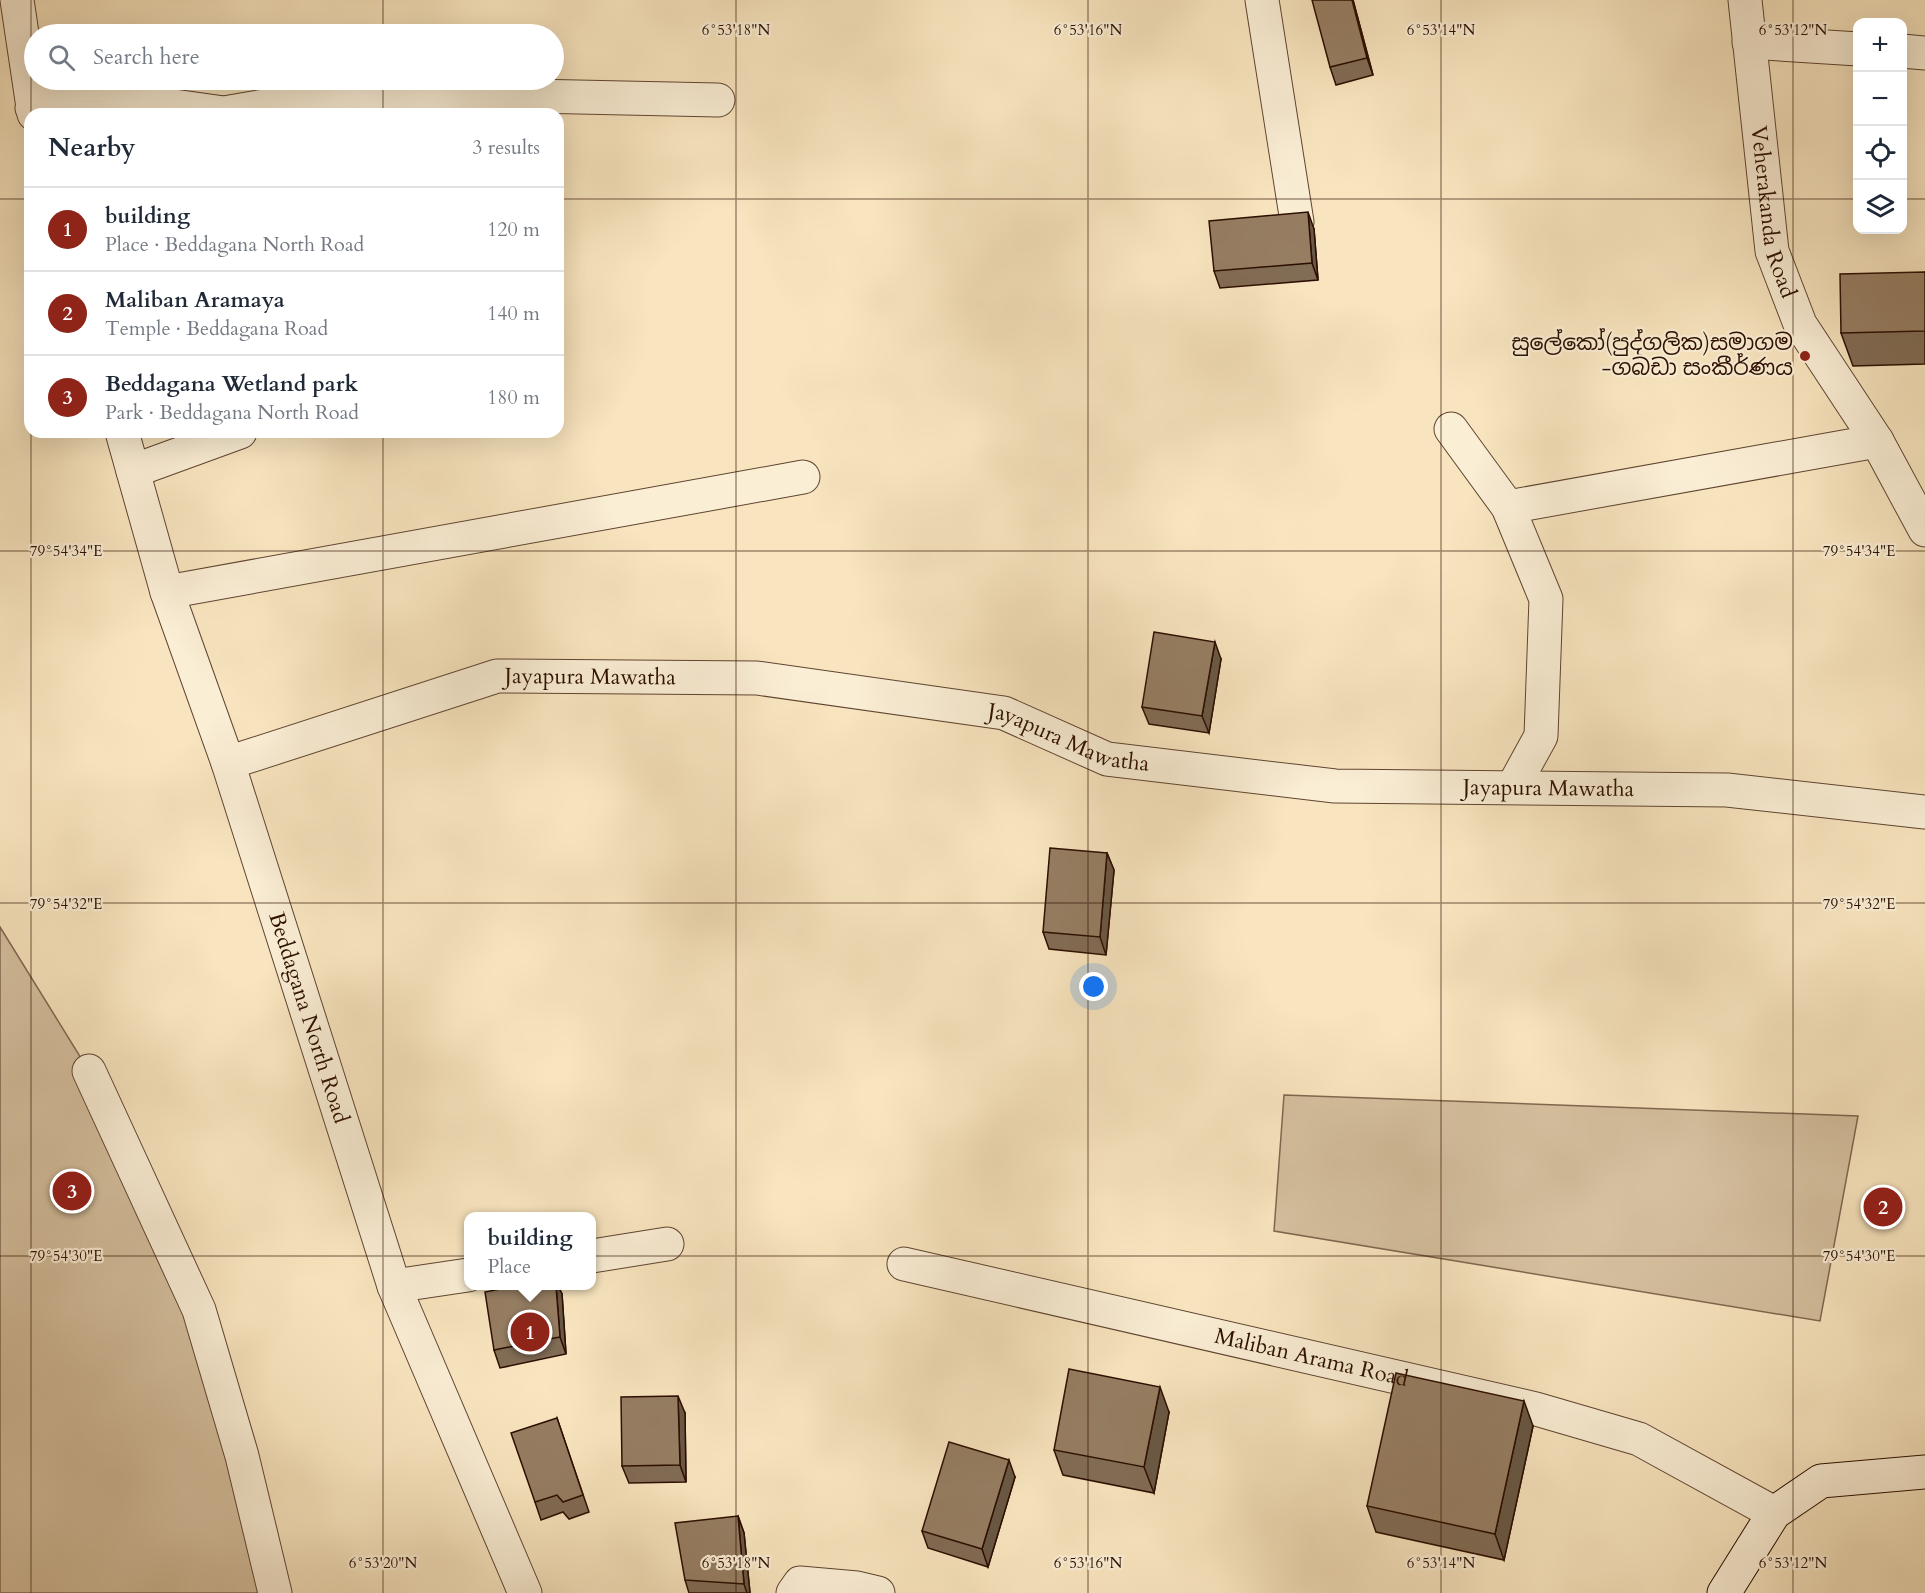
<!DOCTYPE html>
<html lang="en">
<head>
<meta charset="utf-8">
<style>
	:root { --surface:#fff; --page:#f6f6f7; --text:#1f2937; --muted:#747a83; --line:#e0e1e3; --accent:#8f2418 }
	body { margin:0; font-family:Cardo,"Noto Sans Sinhala",serif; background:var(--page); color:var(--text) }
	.controls { position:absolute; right:18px; top:18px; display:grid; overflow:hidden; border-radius:12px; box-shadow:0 6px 24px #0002 }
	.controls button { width:54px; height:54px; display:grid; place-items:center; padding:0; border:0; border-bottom:2px solid var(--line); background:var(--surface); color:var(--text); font:30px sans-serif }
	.you { position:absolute; left:1094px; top:987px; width:21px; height:21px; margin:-15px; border:4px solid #fff; border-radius:50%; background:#1a73e8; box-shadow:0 0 0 9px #1a73e833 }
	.badge { display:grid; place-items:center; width:39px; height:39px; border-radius:50%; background:var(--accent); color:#fff; font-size:20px; font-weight:700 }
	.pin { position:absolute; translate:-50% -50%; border:3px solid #fff; box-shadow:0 2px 6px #0006 }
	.popup { position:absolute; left:464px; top:1212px; width:132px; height:78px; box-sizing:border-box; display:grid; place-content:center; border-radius:12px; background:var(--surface); filter:drop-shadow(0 2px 4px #0005); font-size:20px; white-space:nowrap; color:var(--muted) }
	.popup b { font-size:22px; color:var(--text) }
	.popup::after { content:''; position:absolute; left:50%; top:100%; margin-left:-12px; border:12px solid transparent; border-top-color:var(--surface) }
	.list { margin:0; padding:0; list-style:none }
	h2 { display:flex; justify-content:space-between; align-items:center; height:78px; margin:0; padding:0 24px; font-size:26px }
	h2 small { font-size:20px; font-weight:400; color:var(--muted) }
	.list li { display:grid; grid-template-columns:39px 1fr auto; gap:18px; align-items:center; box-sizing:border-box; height:84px; padding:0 24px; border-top:2px solid var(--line) }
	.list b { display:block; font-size:22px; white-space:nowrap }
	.list p { margin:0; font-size:20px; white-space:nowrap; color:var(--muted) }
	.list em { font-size:20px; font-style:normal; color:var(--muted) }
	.icon { flex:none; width:33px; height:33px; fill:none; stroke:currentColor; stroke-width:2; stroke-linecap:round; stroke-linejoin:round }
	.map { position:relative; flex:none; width:1925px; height:1593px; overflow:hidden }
	.search { position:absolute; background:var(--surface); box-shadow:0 6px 24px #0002; left:24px; top:24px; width:540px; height:66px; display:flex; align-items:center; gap:15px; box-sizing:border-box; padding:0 21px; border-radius:33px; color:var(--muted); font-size:22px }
	.panel { position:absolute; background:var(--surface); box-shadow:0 6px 24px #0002; left:24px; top:108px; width:540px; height:330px; border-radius:18px }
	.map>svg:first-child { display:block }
	.green { fill:#d5c09f; stroke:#806750; stroke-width:1.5 }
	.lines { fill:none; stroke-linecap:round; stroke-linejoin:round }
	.street-casing { stroke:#5f4430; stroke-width:35 }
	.secondary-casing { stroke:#2c0e00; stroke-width:35 }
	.street { stroke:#faeed5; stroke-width:33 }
	.secondary { stroke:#faeed5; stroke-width:33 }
	.wall { fill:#816c55; stroke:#2c0e00; stroke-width:1.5 }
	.shaded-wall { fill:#695845; stroke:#2c0e00; stroke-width:1.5 }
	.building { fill:#967e63; stroke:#2c0e00; stroke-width:1.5 }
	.ticks { fill:none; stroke:#2c0e00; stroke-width:1.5; stroke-opacity:0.45 }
	.poi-dot { fill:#8f2418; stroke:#faeed5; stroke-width:2 }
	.labels { text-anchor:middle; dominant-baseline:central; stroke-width:4.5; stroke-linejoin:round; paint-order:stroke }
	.street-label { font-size:22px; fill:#2c0e00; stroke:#faeed5 }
	.poi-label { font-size:22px; fill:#2c0e00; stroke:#faeed5; text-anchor:end }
	.ticks-label { font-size:15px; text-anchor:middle; fill:#2c0e00; stroke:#faeed5; stroke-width:4.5; stroke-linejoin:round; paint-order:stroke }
</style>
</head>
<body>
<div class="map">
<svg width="1925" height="1593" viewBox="0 0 1925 1593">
	<rect width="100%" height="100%" fill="#f8e5bf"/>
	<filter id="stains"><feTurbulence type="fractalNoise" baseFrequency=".00333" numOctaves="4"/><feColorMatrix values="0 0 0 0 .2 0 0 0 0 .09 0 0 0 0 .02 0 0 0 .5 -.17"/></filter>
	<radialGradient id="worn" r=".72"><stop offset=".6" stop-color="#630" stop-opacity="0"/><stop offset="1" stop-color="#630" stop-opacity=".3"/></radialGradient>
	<path class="green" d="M0,927L89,1071L199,1310L275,1593H0Z
		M1284,1095L1858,1116L1820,1321L1274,1231Z"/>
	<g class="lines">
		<g class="street-casing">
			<g id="street">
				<path d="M17,0L34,114"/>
				<path d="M1262,0L1297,222"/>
				<path id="s1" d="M1745,0L1772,251L1800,324L1877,441L1925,530"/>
				<path d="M1749,42L1858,49"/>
				<path d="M1902,51L1925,53"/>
				<path d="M32,108L81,93L224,113L344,92L718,100"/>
				<path d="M1451,429L1508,507L1546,599L1541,736L1513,787"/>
				<path id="s2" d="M122,432L167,592L228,763L394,1286L525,1593"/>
				<path d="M133,471L240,432"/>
				<path d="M1508,507L1877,441"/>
				<path d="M167,592L803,477"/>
				<path id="s3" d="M228,763L497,676L757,678L1004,713L1107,759L1335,786L1727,790L1925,812"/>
				<path d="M89,1071L199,1310L242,1456L275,1593"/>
				<path d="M592,1256L667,1244"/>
				<path id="s4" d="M904,1264L1536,1409L1639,1439L1774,1513"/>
				<path d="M394,1286L468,1275"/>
				<path d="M793,1593L800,1583L857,1588L878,1593"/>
			</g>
		</g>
		<g class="secondary-casing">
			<path id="secondary" d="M1724,1593L1774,1513L1821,1481L1925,1472"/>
		</g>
		<use href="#street" class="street"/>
		<use href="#secondary" class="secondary"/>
	</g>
	<path class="wall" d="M1353,0L1373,75L1336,85L1330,67Z
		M1314,229L1318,280L1220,288L1214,271Z
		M1925,272V364L1853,366L1841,333Z
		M1221,659L1209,733L1149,724L1142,707Z
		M1107,853L1114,870L1106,955L1049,949L1043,932Z
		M515,1286H558L562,1294L566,1354L500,1368L494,1350Z
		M1169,1412L1154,1493L1063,1475L1054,1450Z
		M685,1413L686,1482L629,1483L622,1466Z
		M557,1418L589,1512L569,1519L563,1512L541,1520L535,1502Z
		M1533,1426L1504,1560L1376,1532L1367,1506Z
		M1015,1477L988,1567L928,1548L922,1531Z
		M738,1516L744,1533L750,1593H689L685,1580Z"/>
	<path class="shaded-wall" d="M1352,0H1353L1373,75L1367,58Z
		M1308,212L1314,229L1318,280L1312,263Z
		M1215,642L1221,659L1209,733L1202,716Z
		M1107,853L1114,870L1106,955L1100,937Z
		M556,1286H558L562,1294L566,1354L560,1337Z
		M1160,1387L1169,1412L1154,1493L1144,1467Z
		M678,1396L685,1413L686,1482L680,1465Z
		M1524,1401L1533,1426L1504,1560L1495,1534Z
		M1009,1460L1015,1477L988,1567L982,1549Z
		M738,1516L744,1533L750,1593H747L744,1584Z"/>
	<path class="building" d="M1312,0H1352L1367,58L1330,67Z
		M1308,212L1312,263L1214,271L1209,221Z
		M1925,272V331L1841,333L1840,274Z
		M1154,632L1215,642L1202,716L1142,707Z
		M1050,848L1107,853L1100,937L1043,932Z
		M515,1286H556L560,1337L494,1350L485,1292Z
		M1069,1369L1160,1387L1144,1467L1054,1450Z
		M1396,1373L1524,1401L1495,1534L1367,1506Z
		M678,1396L680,1465L622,1466L621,1397Z
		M557,1418L583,1495L563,1502L557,1495L535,1502L511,1433Z
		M949,1442L1009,1460L982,1549L922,1531Z
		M738,1516L744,1584L685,1580L675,1523Z"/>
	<path class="ticks" d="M31,0V114M383,0V34M736,0V1593M1088,0V1593M1441,0V1593M1793,0V1593M383,80V114M0,199H30M558,199H1858M1902,199H1925M31,432V1593M383,432V1593M0,551H1925M0,903H1925M0,1256H1925"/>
	<circle class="poi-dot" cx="1805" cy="356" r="6"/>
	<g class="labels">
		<g class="street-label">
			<text stroke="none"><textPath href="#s1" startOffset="214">Veherakanda Road</textPath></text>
			<text stroke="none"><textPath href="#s3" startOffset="376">Jayapura Mawatha</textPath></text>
			<text stroke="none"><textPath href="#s3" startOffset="862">Jayapura Mawatha</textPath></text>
			<text stroke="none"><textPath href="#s3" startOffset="1348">Jayapura Mawatha</textPath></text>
			<text stroke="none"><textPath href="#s2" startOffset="615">Beddagana North Road</textPath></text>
			<text stroke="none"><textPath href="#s4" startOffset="418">Maliban Arama Road</textPath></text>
		</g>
		<g class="poi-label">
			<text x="1793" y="343">සුලේකෝ(පුද්ගලික)සමාගම<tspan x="1793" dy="25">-ගබඩා සංකීර්ණය</tspan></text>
		</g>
	</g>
	<g class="ticks-label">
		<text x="736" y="35">6°53'18"N</text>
		<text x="1088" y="35">6°53'16"N</text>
		<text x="1441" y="35">6°53'14"N</text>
		<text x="1793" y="35">6°53'12"N</text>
		<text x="1859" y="556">79°54'34"E</text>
		<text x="66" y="556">79°54'34"E</text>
		<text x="1859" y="909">79°54'32"E</text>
		<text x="66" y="909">79°54'32"E</text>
		<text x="1859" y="1261">79°54'30"E</text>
		<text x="66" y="1261">79°54'30"E</text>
		<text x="383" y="1568">6°53'20"N</text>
		<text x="736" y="1568">6°53'18"N</text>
		<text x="1088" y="1568">6°53'16"N</text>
		<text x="1441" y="1568">6°53'14"N</text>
		<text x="1793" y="1568">6°53'12"N</text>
	</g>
	<rect width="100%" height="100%" filter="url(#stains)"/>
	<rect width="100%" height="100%" fill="url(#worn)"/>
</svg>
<div class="controls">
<button>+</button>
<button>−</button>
<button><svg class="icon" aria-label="locate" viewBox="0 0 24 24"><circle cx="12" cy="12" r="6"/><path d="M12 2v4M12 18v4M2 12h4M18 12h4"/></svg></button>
<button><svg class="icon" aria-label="layers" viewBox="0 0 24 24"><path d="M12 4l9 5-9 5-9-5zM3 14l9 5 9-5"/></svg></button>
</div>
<div class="you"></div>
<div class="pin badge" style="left:530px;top:1332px">1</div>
<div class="popup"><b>building</b>Place</div>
<div class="pin badge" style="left:1883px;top:1207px">2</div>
<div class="pin badge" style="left:72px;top:1191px">3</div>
<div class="search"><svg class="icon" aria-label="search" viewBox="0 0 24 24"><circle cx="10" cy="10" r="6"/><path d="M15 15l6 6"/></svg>Search here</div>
<section class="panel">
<h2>Nearby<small>3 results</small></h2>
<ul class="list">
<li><span class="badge">1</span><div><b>building</b><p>Place · Beddagana North Road</p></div><em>120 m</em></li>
<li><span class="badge">2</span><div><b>Maliban Aramaya</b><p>Temple · Beddagana Road</p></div><em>140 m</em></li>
<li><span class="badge">3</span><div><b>Beddagana Wetland park</b><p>Park · Beddagana North Road</p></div><em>180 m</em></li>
</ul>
</section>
</div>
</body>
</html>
